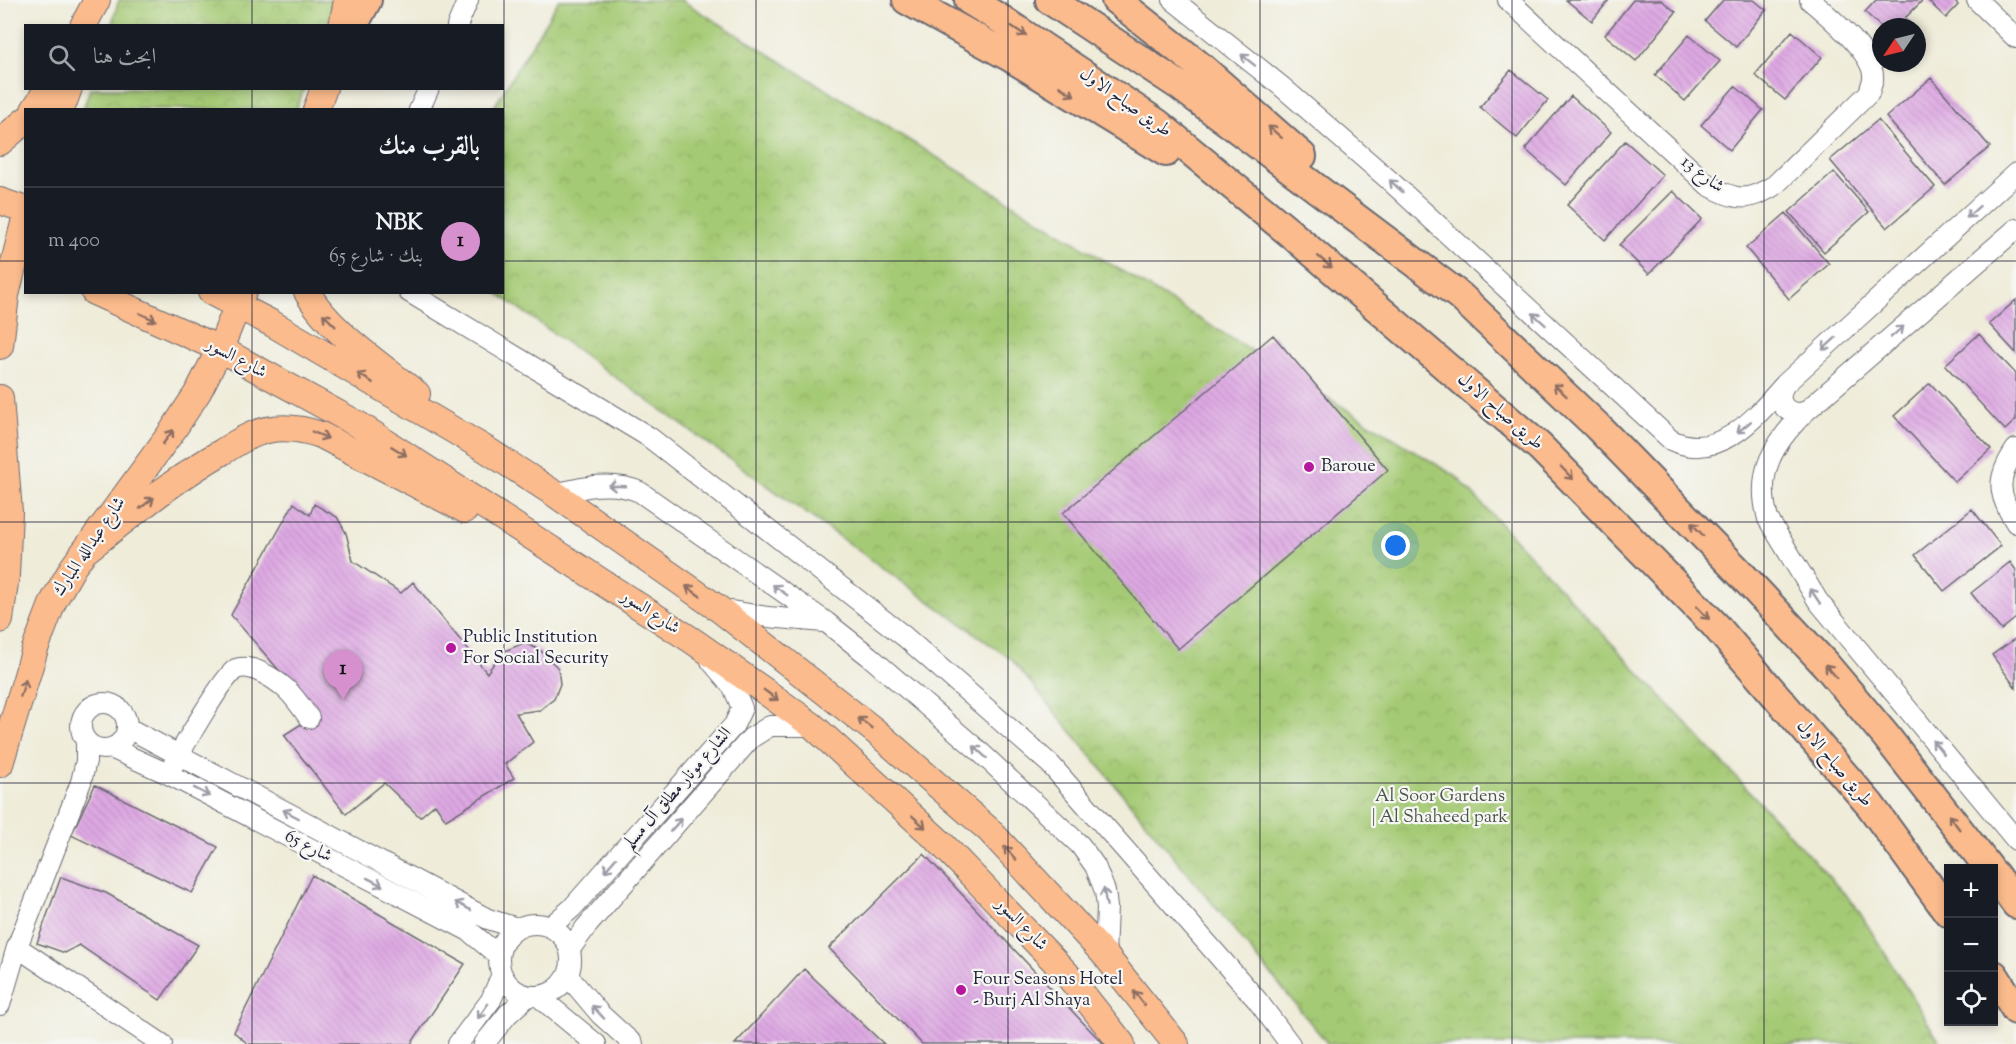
<!DOCTYPE html>
<html lang="ar">
<head>
<meta charset="utf-8">
<style>
	:root { --surface:#171b24; --page:#242831; --text:#f1f3f6; --muted:#9ea1a6; --line:#363941; --accent:#d690ce }
	body { margin:0; font-family:"Sorts Mill Goudy",Amiri,serif; background:var(--page); color:var(--text); direction:rtl }
	.controls { position:absolute; right:18px; bottom:18px; display:grid; overflow:hidden; border-radius:0px; box-shadow:0 3px 9px #0003 }
	.controls button { width:54px; height:54px; display:grid; place-items:center; padding:0; border:0; border-bottom:2px solid var(--line); background:var(--surface); color:var(--text); font:30px sans-serif }
	.compass { position:absolute; left:1872px; top:18px; width:54px; height:54px; border-radius:50%; background:var(--surface); box-shadow:0 3px 9px #0003; rotate:235deg }
	.you { position:absolute; left:1396px; top:546px; width:21px; height:21px; margin:-15px; border:4px solid #fff; border-radius:50%; background:#1a73e8; box-shadow:0 0 0 9px #1a73e833 }
	.badge { display:grid; place-items:center; width:39px; height:39px; border-radius:50%; background:var(--accent); color:#111; font-size:20px; font-weight:700 }
	.pin { position:absolute; translate:-50% -50px; filter:drop-shadow(0 2px 3px #0008) }
	.pin::after { content:''; position:absolute; top:32px; width:21px; height:18px; background:inherit; clip-path:polygon(0 0,100% 0,50% 100%) }
	.list { margin:0; padding:0; list-style:none }
	h2 { display:flex; justify-content:space-between; align-items:center; height:78px; margin:0; padding:0 24px; font-size:26px }
	h2 small { font-size:20px; font-weight:400; color:var(--muted) }
	.list li { display:grid; grid-template-columns:39px 1fr auto; gap:18px; align-items:center; box-sizing:border-box; height:108px; padding:0 24px; border-top:2px solid var(--line) }
	.list b { display:block; font-size:22px; white-space:nowrap }
	.list p { margin:0; font-size:20px; white-space:nowrap; color:var(--muted) }
	.list em { font-size:20px; font-style:normal; color:var(--muted) }
	.icon { flex:none; width:33px; height:33px; fill:none; stroke:currentColor; stroke-width:2; stroke-linecap:round; stroke-linejoin:round }
	.map { position:relative; flex:none; width:2016px; height:1044px; overflow:hidden; direction:ltr }
	.search { position:absolute; background:var(--surface); box-shadow:0 3px 9px #0003; left:24px; top:24px; width:480px; height:66px; display:flex; align-items:center; gap:15px; box-sizing:border-box; padding:0 21px; border-radius:0px; color:var(--muted); font-size:22px }
	.panel { position:absolute; background:var(--surface); box-shadow:0 3px 9px #0003; left:24px; top:108px; width:480px; height:186px; border-radius:0px; direction:rtl }
	.map>svg:first-child { display:block }
	.park { fill:url(#park-crowns); stroke:#647658; stroke-width:1.5 }
	.building { fill:url(#building-back-hatch) }
	.lines { fill:none; stroke-linecap:round; stroke-linejoin:round }
	.minor-casing { stroke:#6a6972; stroke-width:22 }
	.major-casing { stroke:#6a6972; stroke-width:28 }
	.highway-casing { stroke:#6a6972; stroke-width:32 }
	.minor { stroke:#fff; stroke-width:20 }
	.major { stroke:#fbbb8c; stroke-width:26 }
	.highway { stroke:#fbbb8c; stroke-width:28 }
	.oneway { stroke:#8e6e64 }
	.oneway2 { stroke:#9c9ca7 }
	.grid { fill:none; stroke:#22223b; stroke-width:1.5; stroke-opacity:0.55 }
	.poi-dot { fill:#b5179e; stroke:#f6f6f2; stroke-width:2 }
	.labels { text-anchor:middle; dominant-baseline:central; stroke-width:4.5; stroke-linejoin:round; paint-order:stroke }
	.street-label { font-size:18px; fill:#22223b; stroke:#f6f6f2 }
	.poi-label { font-size:18px; fill:#22223b; stroke:#f6f6f2; text-anchor:start }
	.park-label { font-size:18px; fill:#49544c; stroke:#f6f6f2 }
</style>
</head>
<body>
<div class="map">
<svg width="2016" height="1044" viewBox="0 0 2016 1044">
	<defs>
		<pattern id="park-crowns" width="20" height="18" patternUnits="userSpaceOnUse" patternTransform="scale(1.5)"><rect width="20" height="18" fill="#a5ca74"/><path d="M2 6a3 3 0 1 1 6 0M12 15a3 3 0 1 1 6 0" fill="none" stroke="#8ead65"/></pattern>
		<pattern id="building-back-hatch" width="6" height="6" patternUnits="userSpaceOnUse" patternTransform="scale(1.5)"><rect width="6" height="6" fill="#dea9e3"/><path d="M-1 5l2 2M0 0l6 6M5-1l2 2" fill="none" stroke="#be91c4"/></pattern>
	</defs>
	<rect width="100%" height="100%" fill="#f6f6f2"/>
	<filter id="ink" filterUnits="userSpaceOnUse"><feTurbulence type="fractalNoise" baseFrequency=".0167" numOctaves="2"/><feDisplacementMap in="SourceGraphic" scale="12" xChannelSelector="R" yChannelSelector="G"/><feConvolveMatrix kernelMatrix="1 2 1 2 8 2 1 2 1" color-interpolation-filters="sRGB"/></filter>
	<filter id="wash" filterUnits="userSpaceOnUse"><feTurbulence type="fractalNoise" baseFrequency=".008" numOctaves="4" result="noise"/><feDisplacementMap in="SourceGraphic" scale="24" xChannelSelector="R" yChannelSelector="G"/><feGaussianBlur stdDeviation="1.35" result="paint"/><feColorMatrix in="noise" values="0 0 0 0 0 0 0 0 0 0 0 0 0 0 0 0 0 1.4 0 .05"/><feComposite in="paint" operator="in"/></filter>
	<g filter="url(#wash)">
		<rect width="100%" height="100%" fill="#efecd9"/>
		<path class="park" d="M119,0H335L327,25L111,26Z
			M559,0H681L1457,477L1855,905L1941,1044H1328L1012,660L497,293L502,292V110H492Z
			M90,89V88L304,89L296,109H83Z"/>
		<g id="blocks">
			<path class="building" d="M1566,0H1609L1592,21Z
				M1633,0H1661L1676,12L1636,61L1605,35Z
				M1723,0H1754L1766,10L1736,47L1705,21Z
				M1876,0H1923L1905,18L1914,27H1881L1865,12Z
				M1927,0H1953L1958,5L1946,18Z
				M1792,31L1822,57L1785,100L1755,75Z
				M1689,35L1720,61L1685,101L1655,75Z
				M1511,70L1548,100L1517,138L1480,107Z
				M1931,78L1990,147L1945,185L1886,117Z
				M1735,86L1763,110L1730,150L1701,125Z
				M1571,96L1611,132L1566,185L1525,149Z
				M1878,120L1935,187L1887,228L1830,160Z
				M1625,141L1663,175L1605,240L1567,205Z
				M1834,172L1869,212L1824,252L1789,212Z
				M1673,191L1702,219L1649,274L1619,245Z
				M1786,213L1829,264L1789,299L1746,248Z
				M2016,300V353L1989,324Z
				M1979,334L2016,374V420L2005,430L1945,365Z
				M1273,335L1388,470L1178,649L1063,513Z
				M1930,383L1991,449L1955,482L1894,416Z
				M294,503L310,515L314,504L337,517L346,533L353,561L401,593L413,582L487,673L502,652L524,643L540,650L558,668L560,684L554,699L540,710L516,713L533,742L505,764L514,778L446,820L435,804L420,817L384,783L346,814L284,735L317,714L231,615Z
				M1972,509L2001,546L1944,591L1915,555Z
				M2010,562L2016,570V618L2001,630L1971,593Z
				M2016,638V688L1992,655Z
				M95,785L218,847L192,893L71,835Z
				M924,854L1091,1031L1104,1044H922L829,948Z
				M312,875L465,964L411,1044H248L234,1032Z
				M61,877L106,893L198,945L160,1000L79,945L65,953L37,943Z
				M804,969L884,1044H735Z"/>
		</g>
	</g>
	<g filter="url(#ink)">
		<use href="#blocks" fill-opacity="0" stroke="#6a6972" stroke-width="1.5"/>
		<g class="lines">
			<g class="minor-casing">
				<path id="minor" d="M1173,0L1281,86L1388,179L1671,440C1719,463 1757,416 1785,384
					M1508,0L1708,185C1736,201 1748,202 1775,185L1869,93C1870,89 1872,84 1873,79C1876,54 1827,15 1810,0
					M1977,0L2016,38
					M457,26L468,0
					M419,110L429,88
					M2016,229L1805,412C1773,444 1755,472 1768,519L1818,601L2016,840
					M409,292L649,437L905,637L1050,764L1257,1000L1290,1044
					M1805,412C1786,417 1774,401 1785,384L2016,173
					M2016,449C1996,478 1997,494 2016,523
					M555,494C584,487 612,480 640,492L826,622L869,656L979,751L1080,845L1095,866L1105,891L1107,907L1105,955
					M719,609L768,617L824,622
					M81 726a23 23 0 1 1 46 0a23 23 0 1 1-46 0Z
					M128,728L488,919L517,928
					M111,748L168,774L469,931L499,956
					M172,767C181,751 224,674 236,669C251,663 275,679 286,689C295,697 302,708 309,718
					M499 960a36 36 0 1 1 72 0a36 36 0 1 1-72 0Z
					M550,927L572,908L734,725L742,708L733,687L711,661
					M17,947L162,1044
					M570,949L586,927L751,738L770,726H813
					M568,976L600,1014L633,1044
					M538,996L596,1044
					M0,1005L17,947L81,782L86,761V740
					M458,1044L491,1000L502,974
					M484,1044L508,1014L528,996"/>
			</g>
			<g class="major-casing">
				<path id="major" d="M83,26L97,0
					M342,26L347,0
					M34,110L48,88
					M61,110L69,88
					M316,110L324,88
					M0,142L26,120
					M0,201L26,210
					M94,292L220,349L359,425L693,641L766,692L813,726L940,842L1066,973L1122,1044
					M211,292L273,324L487,450L555,494L719,609L875,731L989,830L1105,955L1176,1044
					M307,292C329,331 382,366 417,394
					M0,346L6,295L26,215
					M0,398L9,512L6,575L0,620
					M84,552C129,517 173,480 222,452C236,443 250,434 267,430C286,426 303,429 321,435L465,510
					M0,764L35,649L53,602L73,567L173,430L198,392L220,349L243,292"/>
			</g>
			<g class="highway-casing">
				<path id="highway" d="M907,0L1012,58L1166,152
					M969,0L1002,20L1158,124L1290,233L1540,447L1715,625L1870,805L1948,912
					M1050,0L1180,86L1460,296L1597,426L1740,573L1826,665L1885,735L1989,868
					M1116,0L1201,67L1302,156
					M353,26L367,0
					M1994,874L2016,904
					M1994,975L2016,1010"/>
			</g>
			<use href="#minor" class="minor"/>
			<use href="#major" class="major"/>
			<use href="#highway" class="highway"/>
		</g>
		<defs><path id="oneway-shaft" d="M-6 0H5M1.5-3L5.5 0L1.5 3" fill="none" stroke-width="1.6" stroke-linecap="round" stroke-linejoin="round" transform="scale(1.5)"/></defs>
		<g class="oneway">
			<use href="#oneway-shaft" transform="translate(1019 31) rotate(34)"/>
			<use href="#oneway-shaft" transform="translate(1067 91) rotate(31)"/>
			<use href="#oneway-shaft" transform="translate(1275 132) rotate(-139)"/>
			<use href="#oneway-shaft" transform="translate(1325 262) rotate(40)"/>
			<use href="#oneway-shaft" transform="translate(148 317) rotate(24)"/>
			<use href="#oneway-shaft" transform="translate(329 320) rotate(-135)"/>
			<use href="#oneway-shaft" transform="translate(365 378) rotate(-149)"/>
			<use href="#oneway-shaft" transform="translate(1560 390) rotate(-137)"/>
			<use href="#oneway-shaft" transform="translate(320 435) rotate(23)"/>
			<use href="#oneway-shaft" transform="translate(168 437) rotate(-54)"/>
			<use href="#oneway-shaft" transform="translate(399 451) rotate(32)"/>
			<use href="#oneway-shaft" transform="translate(1567 473) rotate(46)"/>
			<use href="#oneway-shaft" transform="translate(147 503) rotate(-38)"/>
			<use href="#oneway-shaft" transform="translate(1697 529) rotate(-134)"/>
			<use href="#oneway-shaft" transform="translate(693 591) rotate(-145)"/>
			<use href="#oneway-shaft" transform="translate(1703 613) rotate(46)"/>
			<use href="#oneway-shaft" transform="translate(1831 671) rotate(-131)"/>
			<use href="#oneway-shaft" transform="translate(23 688) rotate(-73)"/>
			<use href="#oneway-shaft" transform="translate(771 695) rotate(36)"/>
			<use href="#oneway-shaft" transform="translate(865 723) rotate(-142)"/>
			<use href="#oneway-shaft" transform="translate(919 822) rotate(42)"/>
			<use href="#oneway-shaft" transform="translate(1954 822) rotate(-127)"/>
			<use href="#oneway-shaft" transform="translate(1010 853) rotate(-133)"/>
			<use href="#oneway-shaft" transform="translate(1139 998) rotate(-128)"/>
		</g>
		<g class="oneway2">
			<use href="#oneway-shaft" transform="translate(1248 60) rotate(-141)"/>
			<use href="#oneway-shaft" transform="translate(1396 186) rotate(-137)"/>
			<use href="#oneway-shaft" transform="translate(1973 212) rotate(138)"/>
			<use href="#oneway-shaft" transform="translate(1539 319) rotate(-138)"/>
			<use href="#oneway-shaft" transform="translate(1897 332) rotate(-41)"/>
			<use href="#oneway-shaft" transform="translate(1829 344) rotate(138)"/>
			<use href="#oneway-shaft" transform="translate(1744 427) rotate(140)"/>
			<use href="#oneway-shaft" transform="translate(617 486) rotate(-178)"/>
			<use href="#oneway-shaft" transform="translate(780 590) rotate(-145)"/>
			<use href="#oneway-shaft" transform="translate(1815 596) rotate(-124)"/>
			<use href="#oneway-shaft" transform="translate(1938 747) rotate(-130)"/>
			<use href="#oneway-shaft" transform="translate(980 752) rotate(-138)"/>
			<use href="#oneway-shaft" transform="translate(202 792) rotate(27)"/>
			<use href="#oneway-shaft" transform="translate(291 814) rotate(-152)"/>
			<use href="#oneway-shaft" transform="translate(676 825) rotate(-49)"/>
			<use href="#oneway-shaft" transform="translate(610 865) rotate(131)"/>
			<use href="#oneway-shaft" transform="translate(375 882) rotate(27)"/>
			<use href="#oneway-shaft" transform="translate(1105 897) rotate(-100)"/>
			<use href="#oneway-shaft" transform="translate(463 906) rotate(-152)"/>
			<use href="#oneway-shaft" transform="translate(483 1011) rotate(125)"/>
			<use href="#oneway-shaft" transform="translate(598 1012) rotate(-133)"/>
		</g>
	</g>
	<path class="grid" d="M252,0V26M504,0V1044M756,0V1044M1008,0V1044M1260,0V1044M1512,0V1044M1764,0V1044M252,88V110M0,261H26M502,261H2016M252,292V1044M0,522H2016M0,783H2016"/>
	<g class="poi-dot">
		<circle cx="1309" cy="467" r="6"/>
		<circle cx="451" cy="648" r="6"/>
		<circle cx="961" cy="990" r="6"/>
	</g>
	<g class="labels">
		<g class="street-label">
			<text transform="translate(1125 103) rotate(35)">طريق صباح الاول</text>
			<text transform="translate(1702 175) rotate(37)">شارع 13</text>
			<text transform="translate(236 359) rotate(28)">شارع السور</text>
			<text transform="translate(1500 412) rotate(41)">طريق صباح الاول</text>
			<text transform="translate(90 547) rotate(-56)">شارع عبدالله المبارك</text>
			<text transform="translate(650 613) rotate(33)">شارع السور</text>
			<text transform="translate(1834 764) rotate(50)">طريق صباح الاول</text>
			<text transform="translate(678 789) rotate(-49)">الشارع مونار مطلق آل مسلم</text>
			<text transform="translate(308 847) rotate(27)">شارع 65</text>
			<text transform="translate(1021 925) rotate(46)">شارع السور</text>
		</g>
		<g class="poi-label">
			<text x="1321" y="467">Baroue</text>
			<text x="463" y="638">Public Institution<tspan x="463" dy="21">For Social Security</tspan></text>
			<text x="973" y="980">Four Seasons Hotel<tspan x="973" dy="21">- Burj Al Shaya</tspan></text>
		</g>
		<g class="park-label">
			<text x="1440" y="797">Al Soor Gardens<tspan x="1440" dy="21">| Al Shaheed park</tspan></text>
		</g>
	</g>
</svg>
<div class="controls">
<button>+</button>
<button>−</button>
<button><svg class="icon" aria-label="locate" viewBox="0 0 24 24"><circle cx="12" cy="12" r="6"/><path d="M12 2v4M12 18v4M2 12h4M18 12h4"/></svg></button>
</div>
<svg class="compass" viewBox="-18 -18 36 36"><path d="M0-13l5 13h-10z" fill="#e53935"/><path d="M0 13l5-13h-10z" fill="#9ea1a6"/></svg>
<div class="you"></div>
<div class="pin badge" style="left:343px;top:700px">1</div>
<div class="search"><svg class="icon" aria-label="search" viewBox="0 0 24 24"><circle cx="10" cy="10" r="6"/><path d="M15 15l6 6"/></svg>ابحث هنا</div>
<section class="panel">
<h2>بالقرب منك<small></small></h2>
<ul class="list">
<li><span class="badge">1</span><div><b>NBK</b><p>بنك · شارع 65</p></div><em>400 m</em></li>
</ul>
</section>
</div>
</body>
</html>
